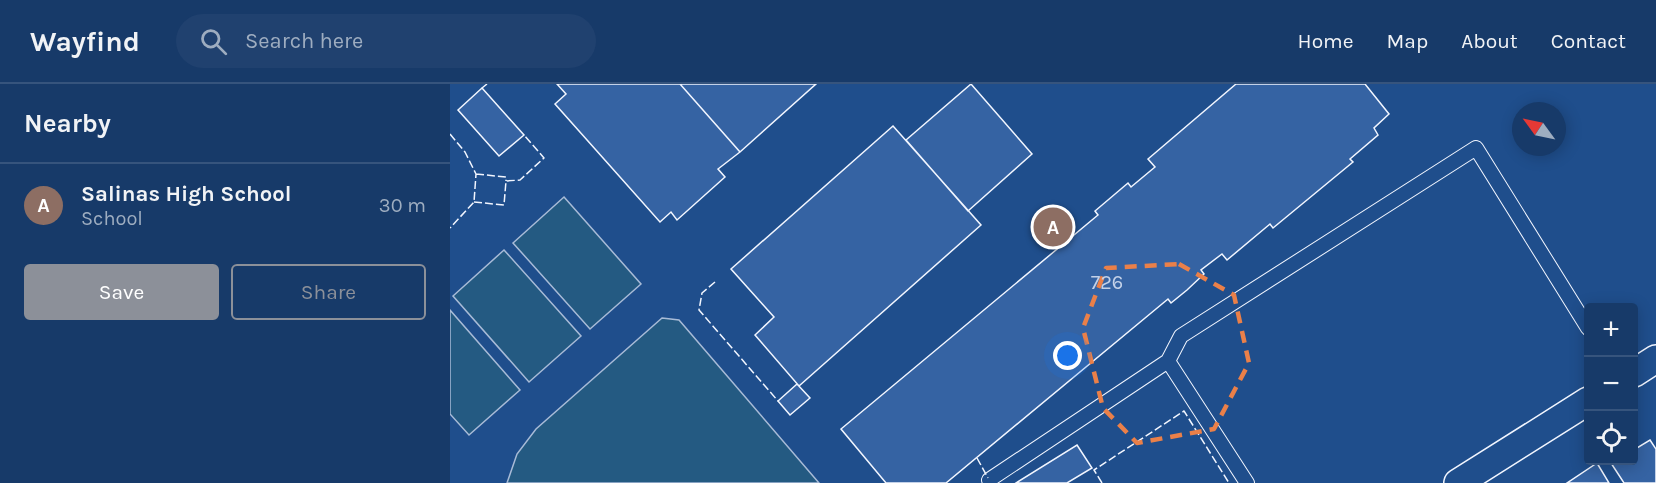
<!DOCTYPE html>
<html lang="en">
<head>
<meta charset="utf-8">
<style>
	:root { --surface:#173a69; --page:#20416f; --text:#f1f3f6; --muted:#9eadc0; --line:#36547d; --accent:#8c9099 }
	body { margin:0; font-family:Karla,sans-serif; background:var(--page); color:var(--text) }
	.controls { position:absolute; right:18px; bottom:18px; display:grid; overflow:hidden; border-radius:6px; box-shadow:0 3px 15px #0003 }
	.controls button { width:54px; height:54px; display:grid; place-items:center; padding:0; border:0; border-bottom:2px solid var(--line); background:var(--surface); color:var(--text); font:30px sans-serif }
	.compass { position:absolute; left:1062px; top:18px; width:54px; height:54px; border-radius:50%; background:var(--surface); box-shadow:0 3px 15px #0003; rotate:303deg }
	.you { position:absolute; left:618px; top:272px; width:21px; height:21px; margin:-15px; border:4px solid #fff; border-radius:50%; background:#1a73e8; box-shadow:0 0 0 9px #1a73e833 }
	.badge { display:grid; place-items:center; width:39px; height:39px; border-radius:50%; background:var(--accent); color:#fff; font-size:20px; font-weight:700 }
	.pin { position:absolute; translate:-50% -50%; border:3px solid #fff; box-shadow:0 2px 6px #0006 }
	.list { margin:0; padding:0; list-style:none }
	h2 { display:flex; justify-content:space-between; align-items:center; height:78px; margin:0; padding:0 24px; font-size:26px }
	h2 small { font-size:20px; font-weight:400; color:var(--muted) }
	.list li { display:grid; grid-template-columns:39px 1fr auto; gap:18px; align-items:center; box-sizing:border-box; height:84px; padding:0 24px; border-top:2px solid var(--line) }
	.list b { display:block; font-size:22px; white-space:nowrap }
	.list p { margin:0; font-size:20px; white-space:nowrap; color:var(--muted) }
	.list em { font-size:20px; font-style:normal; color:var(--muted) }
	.actions { display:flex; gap:12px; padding:18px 24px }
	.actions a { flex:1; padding:14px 0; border:2px solid var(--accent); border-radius:6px; text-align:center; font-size:21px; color:var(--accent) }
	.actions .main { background:var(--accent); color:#fff }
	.icon { flex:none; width:33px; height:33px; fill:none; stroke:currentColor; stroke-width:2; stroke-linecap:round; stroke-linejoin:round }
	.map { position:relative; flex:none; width:1206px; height:399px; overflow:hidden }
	header { display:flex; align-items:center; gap:36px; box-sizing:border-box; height:84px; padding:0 30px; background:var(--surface); border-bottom:2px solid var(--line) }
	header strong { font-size:28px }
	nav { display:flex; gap:33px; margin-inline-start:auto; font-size:21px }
	.search { width:420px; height:54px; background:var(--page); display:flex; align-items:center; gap:15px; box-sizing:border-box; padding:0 21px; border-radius:33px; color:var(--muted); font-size:22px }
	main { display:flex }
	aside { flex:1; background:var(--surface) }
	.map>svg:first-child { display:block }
	.green { fill:#245a82; stroke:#a8bbd7; stroke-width:1.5 }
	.building { fill:#3563a3; stroke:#f2f6ff; stroke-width:1.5 }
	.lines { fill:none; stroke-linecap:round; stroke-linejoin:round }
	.service-casing { stroke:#f2f6ff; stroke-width:16 }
	.minor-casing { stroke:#f2f6ff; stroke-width:30 }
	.service { stroke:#1f4e8c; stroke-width:14 }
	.minor { stroke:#1f4e8c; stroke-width:27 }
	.fence { stroke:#f2f6ff; stroke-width:1.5; stroke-dasharray:8 3; stroke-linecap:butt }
	.marked { fill:none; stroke:#ea8049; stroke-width:4.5; stroke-dasharray:12 8; stroke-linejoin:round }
	.labels { text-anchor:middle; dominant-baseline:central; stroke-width:4.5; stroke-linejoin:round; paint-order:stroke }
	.number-label { font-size:20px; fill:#c3d1e8 }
</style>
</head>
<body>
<header>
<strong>Wayfind</strong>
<div class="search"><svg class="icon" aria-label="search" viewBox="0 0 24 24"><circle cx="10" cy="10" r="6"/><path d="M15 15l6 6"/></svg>Search here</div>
<nav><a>Home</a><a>Map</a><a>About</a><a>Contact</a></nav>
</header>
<main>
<aside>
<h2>Nearby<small></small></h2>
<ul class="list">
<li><span class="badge" style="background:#8d6e63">A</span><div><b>Salinas High School</b><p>School</p></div><em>30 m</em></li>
</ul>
<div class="actions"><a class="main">Save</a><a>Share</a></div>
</aside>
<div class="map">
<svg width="1206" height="399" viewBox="0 0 1206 399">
	<rect width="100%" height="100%" fill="#1f4e8c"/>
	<path class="green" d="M114,113L191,200L140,245L63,159Z
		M54,166L131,252L79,298L3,212Z
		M0,226L70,306L19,351L0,330Z
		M212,234L229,236L369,399H57L67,370L86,345Z"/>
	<path class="building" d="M107,0H230L290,68L268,85L275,93L227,136L221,128L210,138L105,20L116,10Z
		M230,0H366L290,68Z
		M521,0L582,70L518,127L456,56Z
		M786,0H915L939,30L924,44L928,51L900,75L903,78L823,144L820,140L777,176L772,170L751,186L754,190L737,206L721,219L718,215L496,399H436L391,345L648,131L645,127L678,99L681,103L705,83L698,75Z
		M32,4L74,51L49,72L8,26Z
		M443,42L531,141L349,302L305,251L324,233L281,185Z
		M347,300L360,314L340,331L328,317Z
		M1200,356L1206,365V399H1174L1159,376H1184V358L1187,364Z
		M627,361L642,384L617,399H566Z
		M1147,379L1159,399H1117Z"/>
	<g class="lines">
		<g class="service-casing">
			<path id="service" d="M718,277L797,399
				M539,396L718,277L731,252L1026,64L1138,244"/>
		</g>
		<g class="minor-casing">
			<path id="minor" d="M1184,289L1206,275
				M1008,399L1138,317"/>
		</g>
		<use href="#service" class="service"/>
		<use href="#minor" class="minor"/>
		<path class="fence" d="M32,4L37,0
			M0,50L15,68L26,90L24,118L0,144
			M26,90L56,93V97
			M24,118L54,121L56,97L70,96L94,74L74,51
			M265,198L252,209L249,226L328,317
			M527,374L538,394
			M652,399L644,386L734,327L779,399"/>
	</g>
	<path class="marked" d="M729,180L784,211L799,279L764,345L687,359L653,324L633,244L656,184Z"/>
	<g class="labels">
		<g class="number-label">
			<text x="657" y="198">726</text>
		</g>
	</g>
</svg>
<div class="controls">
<button>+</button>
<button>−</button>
<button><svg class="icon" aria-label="locate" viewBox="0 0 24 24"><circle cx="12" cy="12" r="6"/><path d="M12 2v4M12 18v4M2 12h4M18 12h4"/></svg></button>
</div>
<svg class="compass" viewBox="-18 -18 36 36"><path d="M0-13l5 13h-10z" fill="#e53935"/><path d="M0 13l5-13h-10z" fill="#9eadc0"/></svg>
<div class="you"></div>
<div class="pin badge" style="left:603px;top:143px;background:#8d6e63">A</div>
</div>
</main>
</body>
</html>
